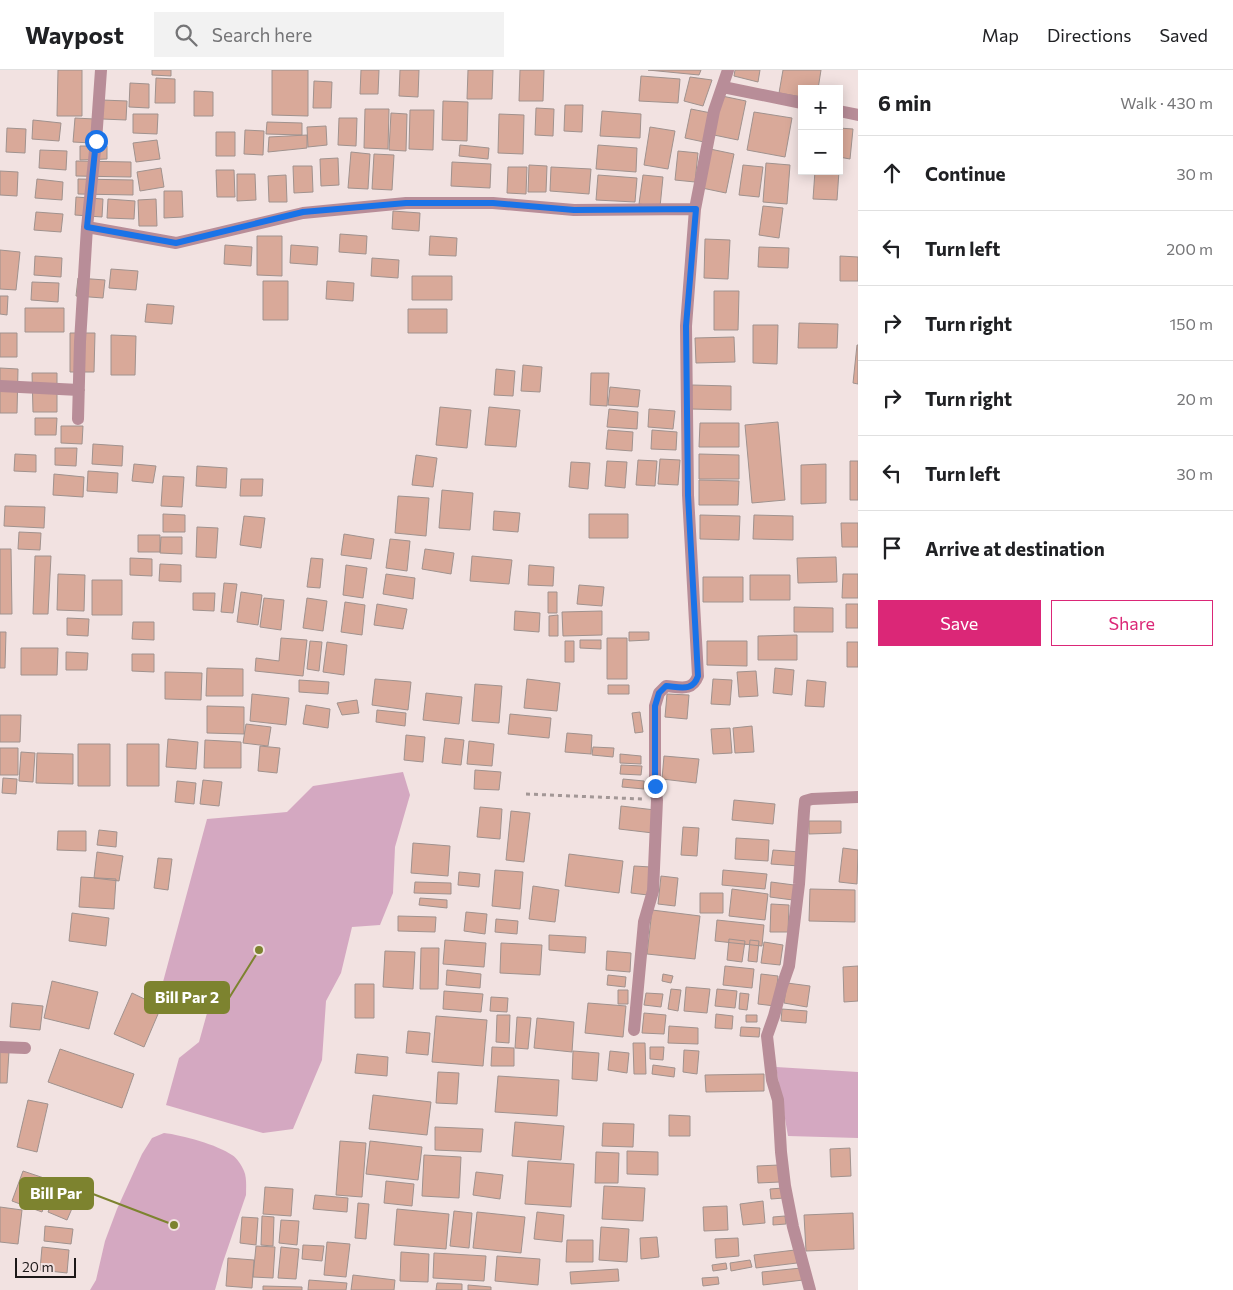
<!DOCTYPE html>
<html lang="en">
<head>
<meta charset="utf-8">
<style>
	:root { --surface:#fff; --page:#f2f2f2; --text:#202124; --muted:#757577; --line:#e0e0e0; --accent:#db2777 }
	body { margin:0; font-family:Commissioner,sans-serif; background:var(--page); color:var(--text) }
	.controls { position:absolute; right:15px; top:15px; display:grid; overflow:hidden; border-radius:0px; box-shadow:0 2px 12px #0003 }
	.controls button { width:45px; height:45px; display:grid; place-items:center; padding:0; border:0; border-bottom:1px solid var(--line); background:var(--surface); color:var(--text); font:25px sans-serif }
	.scale { position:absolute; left:15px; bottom:12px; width:61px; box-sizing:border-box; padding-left:5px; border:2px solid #1d1818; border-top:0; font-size:14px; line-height:18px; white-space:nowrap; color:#1d1818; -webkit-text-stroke:4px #f2e2e1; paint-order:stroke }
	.stop { position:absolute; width:15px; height:15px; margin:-11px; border:4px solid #1a73e8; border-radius:50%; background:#fff }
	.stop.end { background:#1a73e8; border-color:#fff; box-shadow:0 1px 5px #0008 }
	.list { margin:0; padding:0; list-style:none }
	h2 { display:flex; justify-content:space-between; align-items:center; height:65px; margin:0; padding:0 20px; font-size:21px }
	h2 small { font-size:16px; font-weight:400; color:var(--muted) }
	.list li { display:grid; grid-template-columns:32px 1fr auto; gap:15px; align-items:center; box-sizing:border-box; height:75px; padding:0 20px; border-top:1px solid var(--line) }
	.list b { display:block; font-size:19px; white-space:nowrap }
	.list em { font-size:16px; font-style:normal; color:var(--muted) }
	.actions { display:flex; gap:10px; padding:15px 20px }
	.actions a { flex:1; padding:11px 0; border:1px solid var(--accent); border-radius:0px; text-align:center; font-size:18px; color:var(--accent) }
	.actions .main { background:var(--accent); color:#fff }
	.icon { flex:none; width:28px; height:28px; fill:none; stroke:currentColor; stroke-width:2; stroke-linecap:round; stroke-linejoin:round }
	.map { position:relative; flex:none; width:858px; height:1220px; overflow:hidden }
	header { display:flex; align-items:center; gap:30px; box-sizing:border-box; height:70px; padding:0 25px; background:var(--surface); border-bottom:1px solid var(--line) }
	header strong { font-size:24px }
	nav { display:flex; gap:28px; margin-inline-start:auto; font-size:18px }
	.search { width:350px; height:45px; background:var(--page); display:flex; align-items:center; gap:12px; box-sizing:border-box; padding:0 18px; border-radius:0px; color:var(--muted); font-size:19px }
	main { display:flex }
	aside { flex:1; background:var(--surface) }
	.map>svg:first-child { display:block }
	.water { fill:#d4a8c1 }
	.building { fill:#d9a999; stroke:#a0928e }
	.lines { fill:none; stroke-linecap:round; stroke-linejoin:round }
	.path { stroke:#a39796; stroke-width:3; stroke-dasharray:4 4; stroke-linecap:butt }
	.street { stroke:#b88d98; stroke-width:12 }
	.route { stroke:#1a73e8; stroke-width:6 }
	.leader { fill:none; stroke:#7d832f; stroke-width:2 }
	.callout-dot { fill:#7d832f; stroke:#f2e2e1; stroke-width:2 }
	.callout { fill:#7d832f; stroke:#7d832f; stroke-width:2 }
	.callout-label { font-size:16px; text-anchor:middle; font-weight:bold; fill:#fff }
</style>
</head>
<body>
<header>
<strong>Waypost</strong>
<div class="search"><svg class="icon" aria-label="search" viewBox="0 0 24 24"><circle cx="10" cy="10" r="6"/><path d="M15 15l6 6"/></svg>Search here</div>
<nav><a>Map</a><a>Directions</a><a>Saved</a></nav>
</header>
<main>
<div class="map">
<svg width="858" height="1220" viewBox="0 0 858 1220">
	<rect width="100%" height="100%" fill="#f2e2e1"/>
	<path class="water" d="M403,702L410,725L395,777L393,823L380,855L352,857L341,903L326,931L322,990L293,1059L263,1063L166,1035L179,988L199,972L209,936L160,923L207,749L287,742L313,716Z
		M776,997L858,1002V1068L788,1066Z
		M164,1063C182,1065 218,1075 232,1085C237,1088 242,1096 244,1101C247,1108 246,1118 246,1125L223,1192L215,1220H90L96,1210L105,1171L117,1139L142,1084L152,1068Z"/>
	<path class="building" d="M58,0H82V46H57Z
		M152,0H171V6L152,5Z
		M272,0H308V46L272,45Z
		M361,0H379L378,24H360Z
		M400,0H419L418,27L399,26Z
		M468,0H493L492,29H467Z
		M520,0H544L543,31H519Z
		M648,0H701L699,5Z
		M735,0H760L758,12L734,6Z
		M783,0H821L818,19H802V27L779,23Z
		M641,6L680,9L678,33L639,31Z
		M690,7L712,10L703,36L684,31Z
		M156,8L175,9V33H155Z
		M314,11L332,12L331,38H313Z
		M130,13L149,14V38L129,37Z
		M194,21L213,22V46H194Z
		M722,26L746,31L738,70L714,65Z
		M102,30L127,31L126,50L102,49Z
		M443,31L468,32L467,71L442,70Z
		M565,35H583L582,62L564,61Z
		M536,38L554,39L553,66L535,65Z
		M365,39H389L388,79L364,78Z
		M691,39L711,43L704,72L685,68Z
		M410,40H434L433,80L409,79Z
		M602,41L641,44L640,68L600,66Z
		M754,42L792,48L785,87L747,80Z
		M391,43L407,44L406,81L389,80Z
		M133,44H158L157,64L133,63Z
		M499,44L524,45L523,84L498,83Z
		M75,48L94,49L92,73L73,72Z
		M339,48H357L356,76L338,75Z
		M33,50L61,53L59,71L32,69Z
		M267,52L302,53V65L266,64Z
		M326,56L327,75L308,77L307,57Z
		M650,57L675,61L668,99L644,95Z
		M7,58L26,59L25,83L6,82Z
		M839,58L853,59L850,89L839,87Z
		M245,60L264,61L263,85L244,84Z
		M216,62H235V86H216Z
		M307,65V78L268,82L269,67Z
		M157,70L160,89L136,92L133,73Z
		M460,75L489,78L488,89L459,86Z
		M598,75L637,78L636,102L596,99Z
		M80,76H107V89L80,90Z
		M710,79L734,84L726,123L702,118Z
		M40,80L67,81L66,100L39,98Z
		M678,81L698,83L695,112L675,110Z
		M351,82L370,84L368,119L348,118Z
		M374,84L394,85L392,120L372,119Z
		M338,88L339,115L321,116L320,89Z
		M76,91L131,92V107L76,106Z
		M452,92L491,94L490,118L451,116Z
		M766,93L790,95L787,134L763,132Z
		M529,95L547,96L546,122H528Z
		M743,95L763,97L759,127L739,125Z
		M293,96H312L313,122L294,123Z
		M508,97H527L526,124L507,123Z
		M551,97L591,99L589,124L550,121Z
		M161,98L164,117L140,121L137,102Z
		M216,100H234L235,127H217Z
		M0,101L18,102L17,126L0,125Z
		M815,101H839L837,130L813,129Z
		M237,104H255L256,130L237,131Z
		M286,105L287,132H269L268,106Z
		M598,105L637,108L635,132L596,130Z
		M643,105L663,107L660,137L639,134Z
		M37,109L63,112L62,130L35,128Z
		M78,109L133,110V125L78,124Z
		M164,121H182L183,147L164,148Z
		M76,127L103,129L102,147L75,145Z
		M108,129L135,131L134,149L107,148Z
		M156,129L157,156H139L138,130Z
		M763,136L783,138L779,168L759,165Z
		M393,141L420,143L419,161L392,159Z
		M36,142L63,144L61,162L34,160Z
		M340,164L367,166L366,184L339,182Z
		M257,166H282V206L257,205Z
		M430,166L457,168L456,186L429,185Z
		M705,169L730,170L728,209L704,208Z
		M225,175L252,177L251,196L224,194Z
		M291,175L318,177L317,195L290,193Z
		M759,177L789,178L788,198L758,197Z
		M0,180L20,182L16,220L0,219Z
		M35,186L62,188L61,207L34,205Z
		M840,186L858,187V211H840Z
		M372,188L399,190L398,208L371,206Z
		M111,199L138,201L136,220L109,218Z
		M412,206H452V230H412Z
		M78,208L105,210L103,228L76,226Z
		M263,211H288V250H263Z
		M327,211L354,213L353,231L326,229Z
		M32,212L59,213L58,232L31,230Z
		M714,221H739L738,260H714Z
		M0,226H8L7,245L0,244Z
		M147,234L174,236L172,254L145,252Z
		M25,238H64V262H25Z
		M408,239H447V263H408Z
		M799,253L838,254L837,278H798Z
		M753,255H778L777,294L753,293Z
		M0,263H17V287H0Z
		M70,263H95L94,302H70Z
		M111,265L136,266L135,305H111Z
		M734,267L735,292L696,293L695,268Z
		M857,275H858V314L853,313Z
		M523,295L542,297L540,322L521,321Z
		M0,298L18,299L17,343H0Z
		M496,299L515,301L513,326L494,325Z
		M32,303H57V342H33Z
		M591,303H609L607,336L590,335Z
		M692,315L731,316V340L691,339Z
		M610,317L640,320L638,337L608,335Z
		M440,337L471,340L467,378L436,375Z
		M489,337L520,340L516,377L485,375Z
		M609,339L638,342L637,359L607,357Z
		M649,339L675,341L673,359L648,357Z
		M35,348H57L56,365H35Z
		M778,352L785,430L752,433L745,355Z
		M700,353H739V377H699Z
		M61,356H83L82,374L61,373Z
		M608,360L633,362L632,381L606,379Z
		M652,360L677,362L676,380L651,379Z
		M93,374L123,376L122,396L92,394Z
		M55,378H77L76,396L55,395Z
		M15,384L36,385V402L14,401Z
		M699,384L739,385V409H699Z
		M416,385L437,388L433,417L412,415Z
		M660,389L680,390L678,415L658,414Z
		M638,390L657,391L655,416L636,415Z
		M607,391L627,392L625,418L605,416Z
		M850,391H858V430H850Z
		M571,392L590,393L588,419L569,417Z
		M134,394L156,396L153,413L132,411Z
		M826,394V433L801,434V395Z
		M197,396L227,398L226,418L196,416Z
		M88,401L118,403L117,423L87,421Z
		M54,404L84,407L83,427L53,425Z
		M163,406L184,407L182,437L161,436Z
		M241,409H263L262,426H240Z
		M699,410L739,411L738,435H699Z
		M442,420L473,423L470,460L439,458Z
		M398,426L429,428L426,466L395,463Z
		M5,436L45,437L44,458L4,456Z
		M494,441L520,443L518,462L493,460Z
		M163,444L185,445V462H163Z
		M589,444H628V468H589Z
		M700,445L740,446L739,470L700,469Z
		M754,445L793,446V470L753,469Z
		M244,446L265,448L261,478L240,475Z
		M841,453H858V477H842Z
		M197,457L218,458L216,488L196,487Z
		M19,462L41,463L40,480L18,479Z
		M344,464L374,469L371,489L341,485Z
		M138,465H160V482H138Z
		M161,467H182V484L160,483Z
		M390,469L410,471L407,501L386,498Z
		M0,479H11L12,544H0Z
		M425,479L454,483L451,504L422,499Z
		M35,486H51L48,544H33Z
		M472,486L512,490L509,514L470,511Z
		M836,487L837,512L798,513L797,488Z
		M130,488L152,489V506L130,505Z
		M311,488L323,489L320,518L307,517Z
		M160,494L181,495V512L159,511Z
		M346,495L367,498L363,528L343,525Z
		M529,495L554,497L553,516L528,515Z
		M58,504L85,505L84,541L57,540Z
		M386,504L415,508L413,529L383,524Z
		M843,504H858V528H842Z
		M750,505H790V530H750Z
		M703,507H743V532H703Z
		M92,510H122V545H92Z
		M224,513L237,514L233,543L221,542Z
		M579,515L604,517L602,536L577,534Z
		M241,522L262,525L258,555L237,552Z
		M548,522H557V543H548Z
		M193,523H215L214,541L193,540Z
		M264,528L284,530L281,560L260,557Z
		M307,528L327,531L323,561L303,558Z
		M345,532L365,535L362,565L341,562Z
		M377,534L407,539L403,559L374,555Z
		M846,534H858V558H846Z
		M794,537L833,538V562H794Z
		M515,541L540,543L539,562L514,560Z
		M602,541V565L563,566L562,542Z
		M558,545V566H549V546Z
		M67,548L89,549L88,566L67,565Z
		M133,552H154V570L132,569Z
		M0,562H6L5,598H0Z
		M629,562H649V570L629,571Z
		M797,565V590H758V566Z
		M281,568L307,570L303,606L255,601L256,588L279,591Z
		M607,568H627V609H607Z
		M580,570H601V579L580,578Z
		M310,571L322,572L319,601L307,599Z
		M565,571H574V592H565Z
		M707,571H747V596L707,595Z
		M327,572L347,575L344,605L323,602Z
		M847,572H858V597H847Z
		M21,578H58L57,605H21Z
		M66,582L88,583L87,600H66Z
		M132,584H154V602L132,601Z
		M207,598L243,599V626H206Z
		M775,598L794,600L792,625L773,623Z
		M756,601L758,626L739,627L737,602Z
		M165,602L202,603L201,630L165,629Z
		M375,609L411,612L408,640L372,635Z
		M527,609L560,613L557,641L524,638Z
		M713,609L732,610L730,635L711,634Z
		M299,610L329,612L328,624L299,622Z
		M807,610L826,612L824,637L805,636Z
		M475,614L502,616L499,653L472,651Z
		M608,615H629V624H608Z
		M426,623L462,627L459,654L423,650Z
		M252,624L289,628L286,655L250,651Z
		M667,624L689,625L687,649L665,647Z
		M357,630L359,643L342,645L337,633Z
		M306,635L330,639L328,658L303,654Z
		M207,636L244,637V664L207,663Z
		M377,640L406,643L405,656L376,652Z
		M640,642L643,662L635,663L632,643Z
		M510,644L551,648L549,668L508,664Z
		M0,645H21L20,672H0Z
		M246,654L271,657L268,676L243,673Z
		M752,656L754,682L735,683L733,658Z
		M730,658L732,683L713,684L711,659Z
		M567,663L592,665L591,684L565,682Z
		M406,665L425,667L423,692L404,690Z
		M445,668L464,670L461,695L442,693Z
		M168,669L198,672L196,699L166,697Z
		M205,670L241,672V698H204Z
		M469,671L494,674L492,696L467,694Z
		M78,674H110V716H78Z
		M127,674H159V716H127Z
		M260,676L280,678L277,703L258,701Z
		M593,677L614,678L613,687L592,685Z
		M0,678H18V705H0Z
		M21,682L35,683L33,712L19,711Z
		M37,683L73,684V714L36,713Z
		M620,684L641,686V694L620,693Z
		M664,686L699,689L696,713L662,709Z
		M621,695L642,696L641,705L620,704Z
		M475,700L501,702L499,720L474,719Z
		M3,708L17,709L16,724L2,723Z
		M623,709L644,711V719L622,717Z
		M203,710L222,712L219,736L200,734Z
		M177,711L196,713L194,734L175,732Z
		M734,730L775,734L773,754L732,750Z
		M621,736L655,740L653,763L619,759Z
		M480,737L502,739L500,769L477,767Z
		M511,741L530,743L524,792L506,790Z
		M809,751H841V763L809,764Z
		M683,757L699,758L697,786L681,785Z
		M99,760L117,762L116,777L97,775Z
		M58,761H86V781L57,780Z
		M736,768L769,770L768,791L735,789Z
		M413,773L450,776L448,806L411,803Z
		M843,778L858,780L857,814L839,812Z
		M773,780L800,782L799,796L771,794Z
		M97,782L123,786L119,811L94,808Z
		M569,784L623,791L619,823L565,816Z
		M158,788L172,789L168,820L154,818Z
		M634,796L651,797L648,825L631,823Z
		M495,800L523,802L520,839L492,836Z
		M723,800L767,804L765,819L722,815Z
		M459,802L480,804L479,817L458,815Z
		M661,806L678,808L675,836L658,834Z
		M81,807L116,809L114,839L79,837Z
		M415,812L451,813V824L414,823Z
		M771,812L794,815L793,830L770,827Z
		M533,816L559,820L555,852L529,849Z
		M732,819L768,824L765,850L729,846Z
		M810,819L855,820V852L809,851Z
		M700,823H723V843H700Z
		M420,828L447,830V838L419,835Z
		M771,834L789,835L788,862H770Z
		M652,840L700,846L695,889L647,884Z
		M466,842L487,844L485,864L464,861Z
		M72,843L109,848L106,876L69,871Z
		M398,846L436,847L435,862L398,861Z
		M496,849L518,851L517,864L495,862Z
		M717,850L764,855L762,876L715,871Z
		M549,865L586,867L585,883L549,880Z
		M729,869L745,871L742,892L727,890Z
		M445,870L486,873L484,897L443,894Z
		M750,870L759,871L757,892L748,891Z
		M764,872L783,875L780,895L761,893Z
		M501,873L542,875L540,905L500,903Z
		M421,878H439L438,919H420Z
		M385,881L415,882L413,919L383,917Z
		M607,881L631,883L630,902L606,900Z
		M725,896L754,899L752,918L723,915Z
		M858,896V931L844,932L843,897Z
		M447,900L481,904L480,918L446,915Z
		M663,904L673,906L671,913L662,911Z
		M761,904L778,906L775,936L758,934Z
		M608,905L626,907L625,917L607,915Z
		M52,911L98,922L89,959L44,948Z
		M787,913L810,916L807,937L784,933Z
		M355,914H374V948H355Z
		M686,917L710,919L707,943L684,941Z
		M671,919L681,920L678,941L668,939Z
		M717,919L737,921L735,938L715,936Z
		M618,920H628V934H618Z
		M444,921L483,924L481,942L443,939Z
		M132,923L161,937L144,977L114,964Z
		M646,923L663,924L661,937L644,935Z
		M740,923L749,924L747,940L739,939Z
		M491,927L508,928L507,942L490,941Z
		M12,933L43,936L40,960L10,957Z
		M588,933L626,936L623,967L585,963Z
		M782,939L807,941L806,953L781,951Z
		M644,943L666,945L664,964L642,963Z
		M716,944L733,946L732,959L715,958Z
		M497,945H510L509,973L496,972Z
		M746,945H757V952H746Z
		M436,946L487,950L483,996L432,992Z
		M517,947L531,948L528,979L515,978Z
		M537,948L574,952L572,982L534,978Z
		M669,956L698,958V974L668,973Z
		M741,957L760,958L759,967L740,966Z
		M408,961L430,963L428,985L406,983Z
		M633,973H645L646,1004H634Z
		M492,977L514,978V996H491Z
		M650,977H664L663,990L650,989Z
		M60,979L134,1004L122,1038L48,1012Z
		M684,980L699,981L697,1004L683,1002Z
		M0,981H9L7,1013H0Z
		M573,981L599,983L597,1011L572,1009Z
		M610,981L629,983L627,1003L608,1000Z
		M357,984L388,987L387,1006L355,1003Z
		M653,995L675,998L674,1007L652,1004Z
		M438,1002L459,1003L457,1034L436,1033Z
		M764,1004V1021L706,1022L705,1005Z
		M498,1006L559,1010L557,1046L495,1042Z
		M373,1025L431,1032L427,1065L369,1059Z
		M28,1030L48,1034L37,1082L17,1077Z
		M669,1045L690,1046V1066H669Z
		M515,1052L564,1056L561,1090L512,1086Z
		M603,1053L634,1054L633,1077L602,1076Z
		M435,1057L483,1059L481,1082L435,1080Z
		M340,1071L366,1073L362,1127L336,1125Z
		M370,1071L422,1077L418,1110L366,1104Z
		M850,1078L851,1106L831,1107L830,1079Z
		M627,1081L658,1082V1105L627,1104Z
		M596,1082L619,1083L618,1113H595Z
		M424,1085L461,1087L459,1128L422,1126Z
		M528,1091L574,1094L571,1137L525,1134Z
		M779,1095L780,1112L758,1113L757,1096Z
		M23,1101L53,1111L42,1142L12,1131Z
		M476,1102L503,1105L500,1129L473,1125Z
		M386,1111L414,1114L412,1136L384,1133Z
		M61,1112L80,1120L67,1150L48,1142Z
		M604,1116L645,1118L643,1151L602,1149Z
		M265,1117L293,1119L291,1146L263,1144Z
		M783,1118L784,1128L771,1129L770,1119Z
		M315,1125L348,1128L347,1142L313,1139Z
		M763,1131L765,1153L743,1155L740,1134Z
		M358,1133L369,1134L366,1169L355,1168Z
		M727,1136L728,1160L704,1161L703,1137Z
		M0,1137L22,1140L18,1174L0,1172Z
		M397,1139L449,1144L446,1179L394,1175Z
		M454,1141L472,1143L469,1178L450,1176Z
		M477,1142L525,1147L521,1183L473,1178Z
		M537,1142L564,1145L562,1172L534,1169Z
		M853,1143L854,1179L806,1181L804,1145Z
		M262,1146L274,1147L273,1176L261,1175Z
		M785,1146L786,1154L773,1155V1147Z
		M242,1147L258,1148L256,1175L240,1173Z
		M281,1150L299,1151L297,1175L279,1173Z
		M45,1156L73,1159L71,1174L44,1171Z
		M601,1157L629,1159L627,1192L599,1190Z
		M657,1167L659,1187L641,1189L640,1168Z
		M738,1168L739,1186L716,1188L715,1169Z
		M567,1170H593V1192H566Z
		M327,1172L350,1174L346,1207L324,1205Z
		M303,1175L324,1176L322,1191L302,1189Z
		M256,1176L275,1177L273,1208L253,1207Z
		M42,1177L69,1180L67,1203L40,1200Z
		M281,1177L299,1179L296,1209L278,1208Z
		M795,1180L797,1193L756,1198L754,1185Z
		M401,1182L429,1184L428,1212L400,1211Z
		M434,1183L486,1186L484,1211L433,1208Z
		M497,1186L540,1189L538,1215L495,1211Z
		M228,1188L254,1190L252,1218L226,1216Z
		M750,1190L752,1197L731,1201L730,1193Z
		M726,1193L727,1199L713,1201L712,1195Z
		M801,1198L803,1210L763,1215L762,1202Z
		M618,1199L619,1211L571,1214L570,1202Z
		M353,1205L395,1210L394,1220H351Z
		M718,1207L719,1214L703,1216L702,1208Z
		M309,1210L347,1213L346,1220H308Z
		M437,1213L462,1214V1220H436Z
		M468,1215L491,1217V1220H468Z
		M263,1216L302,1217V1220H263Z"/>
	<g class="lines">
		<path class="path" d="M526,724L642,729"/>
		<path class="street" d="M723,17L802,33
			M839,41L858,45
			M87,157L176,173L303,143L406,133H493L574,140L695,139
			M0,316L79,320
			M78,349L80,272L87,157L96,71L101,0
			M634,960L644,852L653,821L657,730L655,716V636L659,623L666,616C680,617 692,622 698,606L688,425L686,256L695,139L714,41L728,0
			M0,977L25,978
			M810,1220L793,1157L785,1116L781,1082L778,1030L772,1010L767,966L774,946L782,916L789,896L799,814L804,741L805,731L812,729L858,727"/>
	</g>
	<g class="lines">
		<path class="route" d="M96,71L87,157L176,173L303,142L406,133H493L574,140L696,139L686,256L688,425L698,606C693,622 680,617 666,616L659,623L655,636V716"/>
	</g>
	<path class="leader" d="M259 880L229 928M174 1155L93 1124"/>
	<g class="callout-dot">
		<circle cx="259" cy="880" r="5"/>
		<circle cx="174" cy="1155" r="5"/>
	</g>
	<g class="callout">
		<rect x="145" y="912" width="84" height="31" rx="5"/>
		<rect x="20" y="1108" width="73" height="31" rx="5"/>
	</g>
	<g class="callout-label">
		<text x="187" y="933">Bill Par 2</text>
		<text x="56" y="1129">Bill Par</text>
	</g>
</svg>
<div class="controls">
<button>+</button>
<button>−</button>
</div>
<div class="scale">20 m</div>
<div class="stop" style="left:96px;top:71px"></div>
<div class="stop end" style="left:655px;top:716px"></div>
</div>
<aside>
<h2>6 min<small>Walk · 430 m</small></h2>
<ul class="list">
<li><svg class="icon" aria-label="ahead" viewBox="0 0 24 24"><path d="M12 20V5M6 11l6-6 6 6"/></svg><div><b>Continue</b></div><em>30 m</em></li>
<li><svg class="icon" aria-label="left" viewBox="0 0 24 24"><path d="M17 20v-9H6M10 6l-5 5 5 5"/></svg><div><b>Turn left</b></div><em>200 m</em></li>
<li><svg class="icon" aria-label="right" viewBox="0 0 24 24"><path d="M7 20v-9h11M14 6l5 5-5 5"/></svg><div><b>Turn right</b></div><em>150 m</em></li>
<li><svg class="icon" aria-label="right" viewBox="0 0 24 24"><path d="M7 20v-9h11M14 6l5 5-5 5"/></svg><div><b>Turn right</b></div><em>20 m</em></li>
<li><svg class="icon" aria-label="left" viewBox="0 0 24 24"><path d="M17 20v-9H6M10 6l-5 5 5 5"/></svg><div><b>Turn left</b></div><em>30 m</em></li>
<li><svg class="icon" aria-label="arrive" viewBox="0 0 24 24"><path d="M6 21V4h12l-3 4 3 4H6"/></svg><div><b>Arrive at destination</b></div></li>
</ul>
<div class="actions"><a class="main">Save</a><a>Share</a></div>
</aside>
</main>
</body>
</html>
